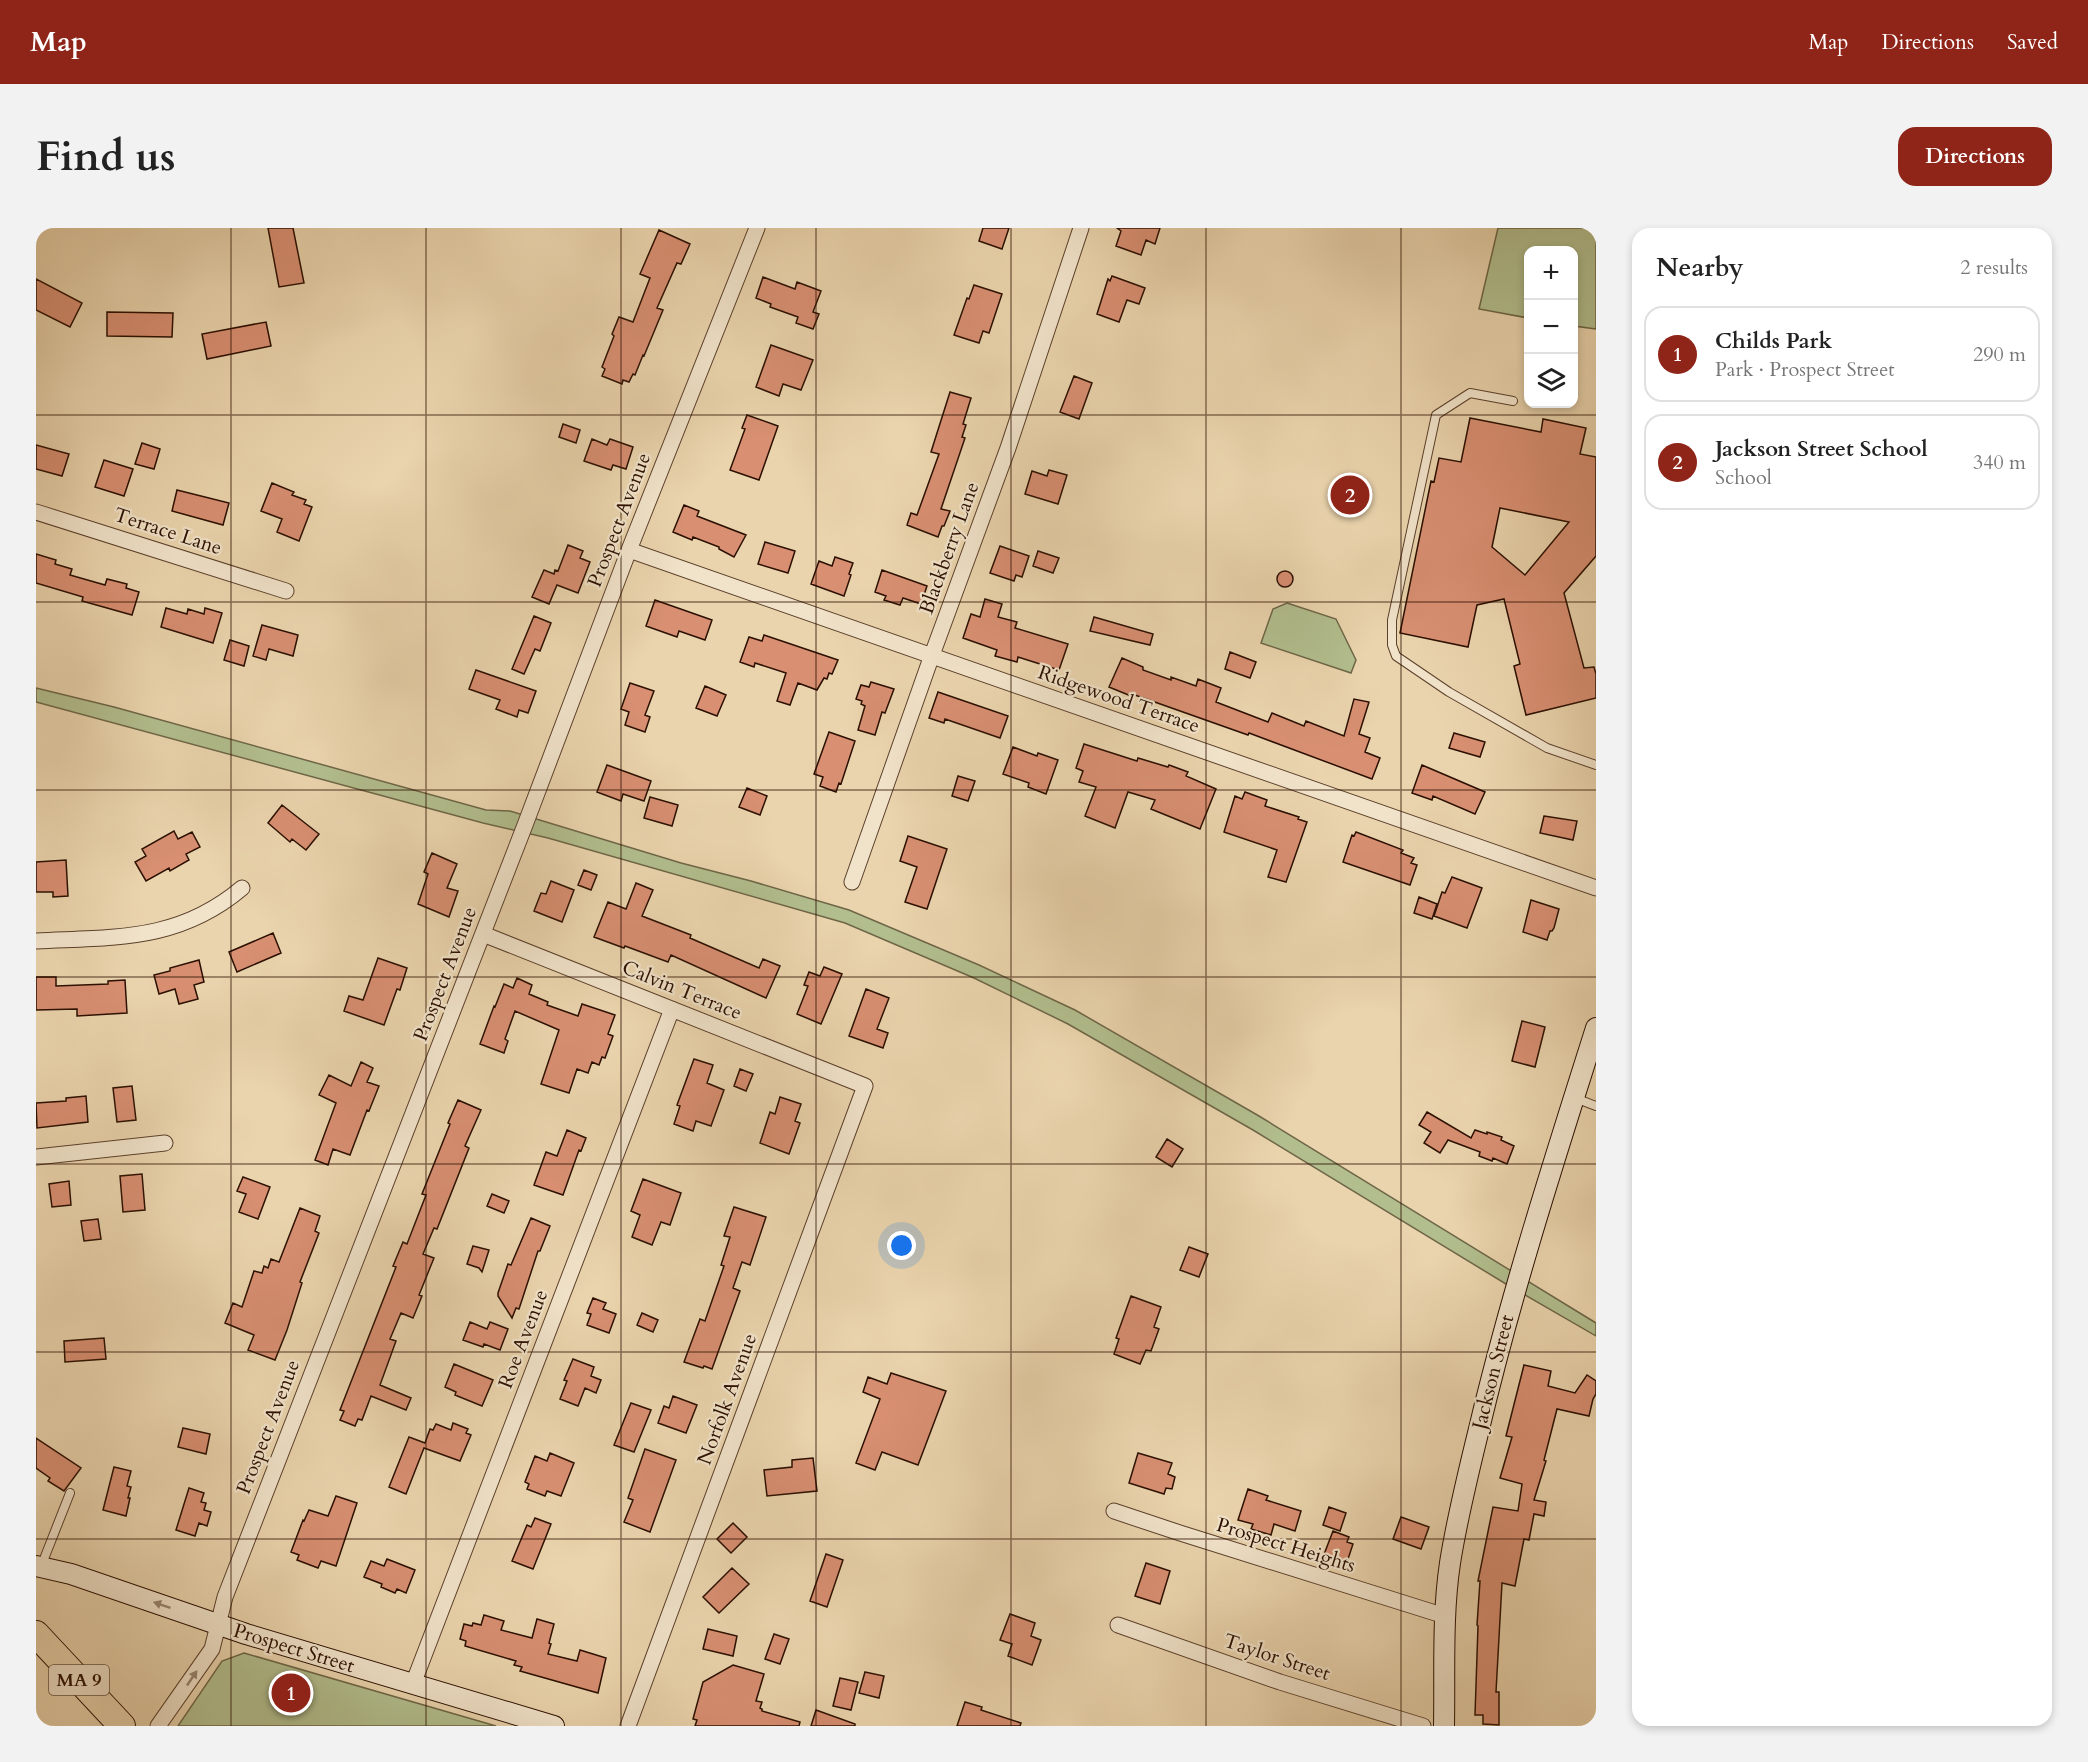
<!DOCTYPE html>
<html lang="en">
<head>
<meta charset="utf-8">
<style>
	:root { --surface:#fff; --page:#f2f2f2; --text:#222; --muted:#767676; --line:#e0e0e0; --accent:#8f2418 }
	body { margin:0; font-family:Cardo,serif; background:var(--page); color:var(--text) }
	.controls { position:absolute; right:18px; top:18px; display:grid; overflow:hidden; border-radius:12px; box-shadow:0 3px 9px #0003 }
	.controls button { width:54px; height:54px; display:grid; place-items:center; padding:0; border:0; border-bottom:2px solid var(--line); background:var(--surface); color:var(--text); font:30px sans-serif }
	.you { position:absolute; left:866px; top:1018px; width:21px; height:21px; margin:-15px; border:4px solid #fff; border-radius:50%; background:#1a73e8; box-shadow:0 0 0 9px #1a73e833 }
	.badge { display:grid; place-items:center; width:39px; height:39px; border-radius:50%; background:var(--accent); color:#fff; font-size:20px; font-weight:700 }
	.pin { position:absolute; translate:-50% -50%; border:3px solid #fff; box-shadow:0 2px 6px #0006 }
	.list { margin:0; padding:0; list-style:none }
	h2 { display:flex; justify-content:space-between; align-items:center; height:78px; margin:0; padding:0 24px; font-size:26px }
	h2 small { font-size:20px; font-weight:400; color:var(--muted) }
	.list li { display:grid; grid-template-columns:39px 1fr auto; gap:18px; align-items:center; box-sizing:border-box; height:96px; margin:0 12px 12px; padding:0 12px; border:2px solid var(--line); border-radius:18px }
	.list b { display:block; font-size:22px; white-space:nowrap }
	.list p { margin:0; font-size:20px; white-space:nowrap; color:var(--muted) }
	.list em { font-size:20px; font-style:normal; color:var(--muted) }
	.icon { flex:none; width:33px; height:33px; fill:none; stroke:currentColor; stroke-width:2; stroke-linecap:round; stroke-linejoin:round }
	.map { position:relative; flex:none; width:1560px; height:1498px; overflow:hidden; border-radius:18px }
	header { display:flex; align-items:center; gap:36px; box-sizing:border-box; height:84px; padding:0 30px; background:var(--accent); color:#fff }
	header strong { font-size:28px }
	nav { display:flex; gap:33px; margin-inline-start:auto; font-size:21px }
	.intro { display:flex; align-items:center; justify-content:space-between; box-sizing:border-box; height:144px; padding:0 36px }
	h1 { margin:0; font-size:42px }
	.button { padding:15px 27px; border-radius:18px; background:var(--accent); color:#fff; font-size:21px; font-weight:700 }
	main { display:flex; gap:36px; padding:0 36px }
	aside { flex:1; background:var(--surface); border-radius:18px; box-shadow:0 3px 9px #0003 }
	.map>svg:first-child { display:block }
	.green { fill:#b2be8e; stroke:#6e6647; stroke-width:1.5 }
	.building { fill:#d88f72; stroke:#2b0f00; stroke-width:1.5; fill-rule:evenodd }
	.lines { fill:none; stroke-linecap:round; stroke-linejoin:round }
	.lane-casing { stroke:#5b402b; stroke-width:10 }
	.street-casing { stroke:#5b402b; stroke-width:17 }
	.secondary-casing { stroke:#2b0f00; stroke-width:22 }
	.highway-casing { stroke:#2b0f00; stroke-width:28 }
	.lane { stroke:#f1e3ca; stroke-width:8 }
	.street { stroke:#f1e3ca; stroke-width:15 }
	.secondary { stroke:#f1e3ca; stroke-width:20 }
	.highway { stroke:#ead4ad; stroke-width:26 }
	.oneway { fill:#98846f }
	.grid { fill:none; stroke:#2b0f00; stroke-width:1.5; stroke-opacity:0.55 }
	.labels { text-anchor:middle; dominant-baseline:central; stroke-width:4.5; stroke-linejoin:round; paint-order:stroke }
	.shield { fill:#f1e3ca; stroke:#664f3d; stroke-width:1.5 }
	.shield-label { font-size:18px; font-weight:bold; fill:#2b0f00 }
	.street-label { font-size:20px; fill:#2b0f00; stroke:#f1e3ca }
</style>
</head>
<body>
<header>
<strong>Map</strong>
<nav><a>Map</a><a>Directions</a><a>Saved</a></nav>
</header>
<div class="intro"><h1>Find us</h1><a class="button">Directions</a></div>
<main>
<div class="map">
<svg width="1560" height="1498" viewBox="0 0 1560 1498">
	<rect width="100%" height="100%" fill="#ead4ad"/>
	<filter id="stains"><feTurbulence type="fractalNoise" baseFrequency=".00333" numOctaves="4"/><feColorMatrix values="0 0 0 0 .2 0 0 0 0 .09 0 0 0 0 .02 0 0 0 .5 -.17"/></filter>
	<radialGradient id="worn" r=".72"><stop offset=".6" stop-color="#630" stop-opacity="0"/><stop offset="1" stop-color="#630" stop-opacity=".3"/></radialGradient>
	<path class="green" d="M1462,0H1560V101L1538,98V22H1492V90L1443,81Z
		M1251,375L1300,391L1320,432L1315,445L1225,415L1237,381Z
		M0,460L78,479L450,582L474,583L645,635L715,653L813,682L943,737L1039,782L1223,888L1560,1095V1108L1470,1056L1217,902L1032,796L938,750L809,695L512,610L447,595L0,474Z
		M208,1425L460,1498H142L186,1433Z"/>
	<path class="building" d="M232,0H257L268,55L243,59Z
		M947,0H973L966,21L943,13Z
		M1081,0H1124L1119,16L1110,12L1105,27L1080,18L1085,3Z
		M623,2L654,16L645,36L641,35L621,80L627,82L608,128L607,127L599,147L597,146L593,154L587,152L586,156L566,148L569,141L566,139L578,108L576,106L583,89L597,94L614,50L604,46Z
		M1076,48L1109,60L1103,76L1091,72L1083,94L1061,86L1072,51L1074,53Z
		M727,49L759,61L761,54L785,63L777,84L783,86L777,101L760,95L762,89L734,79L735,76L720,70Z
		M0,51L46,75L34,99L0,82Z
		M938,57L966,66L953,105L947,103L943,115L918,107L931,70L933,71Z
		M71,84L137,85L136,109L71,108Z
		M230,94L235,118L171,131L166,106Z
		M735,117L777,132L765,162L747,156L743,168L720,159Z
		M1038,148L1056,155L1043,191L1024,184Z
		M914,164L935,170L927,196L930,197L926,209L929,210L905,281L914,283L908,298H906L902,309L871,297L875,285L881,287L903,226L895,224Z
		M711,187L742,198L723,252L694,242L709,201L706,200Z
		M1434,190L1505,204L1507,191L1550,200L1544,226L1560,229V328L1528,365L1548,440L1558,439L1560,446V470L1490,487L1478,438L1484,436L1468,371L1441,377L1432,419L1364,405L1395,253L1398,254L1403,230L1425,234ZM1464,280L1533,294L1489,347L1456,319Z
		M527,196L544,202L540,215L523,209Z
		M556,211L571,217L574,211L597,219L590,241L577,237L575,242L548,233Z
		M106,215L124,221L118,241L99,236Z
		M0,217L33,226L26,248L0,241Z
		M68,232L97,241L88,268L59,259Z
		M1013,242L1031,247L1022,276L989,266L996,243L1011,248Z
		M236,255L258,264L256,267L270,272L268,276L276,279L263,313L241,304L246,291L225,283Z
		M141,262L193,275L187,297L136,283Z
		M648,277L663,283L661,288L710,307L698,329L683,321V319L657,309L656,312L637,304Z
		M729,314L759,323L752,345L722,336Z
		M532,317L547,323L544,330L554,334L542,365L521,357L513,376L496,369L508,342L518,346L519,342L522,343Z
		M964,318L993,328L986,349L980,347L978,353L954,345Z
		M1002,323L1023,330L1017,345L997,338Z
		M0,326L20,332L19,336L36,341L34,347L69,357L71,351L91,356L90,360L103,364L96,387L46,373L47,369L0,355Z
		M799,329L817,335L813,346L815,347L808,368L775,356L783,333L796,338Z
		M846,342L891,358L885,376L867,370L864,377L848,372L850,368L839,364Z
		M1241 351a8 8 0 1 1 16 0a8 8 0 1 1-16 0Z
		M949,371L966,376L962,389L981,394L979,400L1032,416L1023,442L982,429L981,434L959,428L961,422L927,410L935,386L944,389Z
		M619,372L676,392L669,412L643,403L641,409L610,398Z
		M130,380L151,386L152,381L168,386L169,380L186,385L177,415L125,399Z
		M498,388L515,395L504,423L499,421L488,446L476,441Z
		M1058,389L1117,406L1114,417L1054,403Z
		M226,397L262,407L257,428L233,421L230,432L217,428Z
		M728,407L802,432L796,446L793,445L791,451L788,450L781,462L762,455L754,477L741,473L750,445L719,435L718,439L704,434L713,409L726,413Z
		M194,412L213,418L208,438L188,432Z
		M1194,424L1220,434L1214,450L1189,441Z
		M1086,430L1107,439V442L1135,452V449L1160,458L1162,451L1185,460L1180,474L1232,494L1236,485L1268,498L1270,493L1308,508L1318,471L1333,474L1323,506L1334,510L1329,524L1344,530L1336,551L1213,505L1212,507L1096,466L1095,468L1073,459Z
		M440,442L500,463L492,485L483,482L481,489L460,481L464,472L433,461Z
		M835,454L858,461L849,485L846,484L839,507L822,502L829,478L825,476L826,473L820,471L825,457L833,459Z
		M594,455L618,463L609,487L614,489L609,504L589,497L593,484L585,481Z
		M669,458L690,467L681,488L660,480Z
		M902,464L972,488L964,510L909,491L908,495L893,490Z
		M793,504L819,513L805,556L803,555L800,564L784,558L787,549L778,546Z
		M1418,505L1449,514L1444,529L1413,520Z
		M1048,516L1101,533L1102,530L1132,539L1133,537L1152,544L1150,548L1180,561L1164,601L1115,581L1119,572L1092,564L1079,600L1049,588L1060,559L1043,554L1047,543L1040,540Z
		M977,519L1001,528L1002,525L1022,532L1010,566L992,559L993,555L967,546Z
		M571,537L615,553L608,573L587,566L585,573L561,564Z
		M1386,537L1449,564L1439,586L1397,568L1396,572L1376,565Z
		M922,548L939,553L932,573L916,568Z
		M711,560L731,568L724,587L703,579Z
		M1209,564L1231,572L1229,578L1263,589L1262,591L1271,594L1250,654L1232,649L1241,622L1188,604L1199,568L1206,571Z
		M614,569L642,577L636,598L608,590Z
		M246,577L283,606L270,622L256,611L254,614L232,595Z
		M1508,588L1541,593L1537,612L1504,605Z
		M138,603L142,611L156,604L164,619L150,626L153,632L134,643L133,640L110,653L99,634L110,628L106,621Z
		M1320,604L1367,622L1365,625L1378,630L1375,635L1381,637L1374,657L1307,634L1316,607L1318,608Z
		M872,608L911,621L891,681L869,674L881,639L864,633Z
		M396,625L421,636L411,660L422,663L413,689L382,676L392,646L388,644Z
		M30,632L32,668L17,669V664H0V634Z
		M548,642L561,647L555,662L542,657Z
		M1416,649L1446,660L1431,700L1398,688L1406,664L1409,665Z
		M515,653L538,662L526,694L498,683L505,665L510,666Z
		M600,655L617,662L606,688L655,707L654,710L723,740L727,731L744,738L730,770L635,727L632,734L589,718L588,720L558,709L572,674L590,681Z
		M1383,669L1401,676L1396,691L1378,685Z
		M1495,672L1523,681L1518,700L1516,703H1514L1511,712L1487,704Z
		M237,705L245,725L201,744L193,724Z
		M342,730L371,740L364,762L361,761L348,797L308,783L313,768L327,772Z
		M163,732L168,754L158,757L162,771L143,776L139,761L123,766L118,747L134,743V740Z
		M788,739L806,746L785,796L761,786L772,758L768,757L773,744L784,748Z
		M0,749H20V758L72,756V753L89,752L91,785L41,788V781L0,782Z
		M481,750L496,757L493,766L512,774L511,777L542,788L546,776L579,787L572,806L577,808L569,830L566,829L563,837L556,834L552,845L541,841L533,865L505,856L523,802L479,783L469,811L472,813L468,825L444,816L458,778L459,779L468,756L477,760Z
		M830,761L853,770L841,801L852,805L847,820L813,808Z
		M1486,793L1509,799L1499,839L1476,833Z
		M658,831L677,837L671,855L688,862L675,898L660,893L657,903L638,896L644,878L641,877Z
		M325,834L337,840L331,854L343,858L333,883L331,882L314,927L297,921L292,937L279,932L300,875L283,867L293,847L315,858Z
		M704,841L717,846L710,863L698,858Z
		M96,858L100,892L81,894L77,860Z
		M50,868L52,894L1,900L0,875L30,873V870Z
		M744,869L765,876L759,893L764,895L753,926L724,915L734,884L739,886Z
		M422,872L445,882L429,918L433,920L401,1001L398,1000L387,1026L398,1030L383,1067L386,1068L377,1090L365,1085L354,1111L360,1113L344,1157L375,1170L370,1182L335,1168L326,1192L322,1191L319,1198L304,1192L308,1183L304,1182L360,1039L357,1038L367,1014L371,1016L390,967L386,966L414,896L412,895Z
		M1391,884L1435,910L1439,902L1451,906V904L1466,909L1465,912L1478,918L1471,936L1457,930L1456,933L1443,928L1444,924L1412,912L1404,925L1388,915L1395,904L1383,897Z
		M531,902L550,910L545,923L543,922L527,967L498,957L510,924L521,928Z
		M1131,911L1147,921L1136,939L1120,929Z
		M106,946L109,982L87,984L84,948Z
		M207,949L234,959L222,991L203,984L210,966L201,963Z
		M607,951L645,965L634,997L625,994L616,1017L596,1009L604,987L595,983Z
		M33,953L35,977L16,979L13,956Z
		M456,966L473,973L468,985L451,978Z
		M698,979L730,989L714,1037L706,1034L697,1060L704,1063L676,1141L668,1138L667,1140L648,1134L664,1091L669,1093L688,1038L685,1037L694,1009L688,1008Z
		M264,980L284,988L279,1003L283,1005L264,1054L266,1055L251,1102L239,1132L212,1122L218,1107L189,1095L197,1075L206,1079L218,1043L226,1045L228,1038L232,1040L235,1031L243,1034Z
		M495,990L514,998L504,1023H502L483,1081L480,1080L476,1090L462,1068V1065L472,1036L475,1037Z
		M62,991L65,1011L48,1013L45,993Z
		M437,1018L453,1022L446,1044L443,1040L431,1036Z
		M1153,1019L1172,1026L1163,1049L1144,1042Z
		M1095,1068L1125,1079L1118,1099L1123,1101L1115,1123L1110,1122L1104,1136L1078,1126L1083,1111L1080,1110Z
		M557,1070L570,1075L567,1081L580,1086L573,1105L551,1097L555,1086L551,1085Z
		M606,1085L622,1092L617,1104L601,1097Z
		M434,1094L451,1101L454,1094L472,1101L464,1122L448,1116L447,1119L427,1112Z
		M68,1110L70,1131L29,1134L28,1113Z
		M537,1131L558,1139L555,1148L565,1152L560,1165L549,1160L542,1178L524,1171L531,1153L528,1152Z
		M418,1136L457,1152L446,1178L419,1167L420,1164L409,1159Z
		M1488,1137L1515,1143L1512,1158L1539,1165L1551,1147L1560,1153V1166L1557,1171L1553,1188L1521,1181L1508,1232L1510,1233L1498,1272L1510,1274L1508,1288L1498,1286L1493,1312L1488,1311L1479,1358L1466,1355L1460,1464H1463V1497L1447,1496V1487H1439L1442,1398L1441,1397L1444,1353H1442L1457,1279L1482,1283L1486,1256L1464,1250L1476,1209L1470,1208Z
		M855,1145L910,1163L882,1237L846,1224L839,1242L820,1235L844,1171L827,1164L832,1149L851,1156Z
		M637,1168L661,1177L650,1205L622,1195L628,1178L633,1180Z
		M595,1175L615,1182L598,1224L578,1217Z
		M417,1195L432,1201L430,1205L435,1207L424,1233L388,1220L370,1266L353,1259L373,1209L389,1215L394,1201L397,1202L400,1196L415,1202Z
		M147,1200L174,1206L170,1226L142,1219Z
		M0,1210L45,1240L28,1263L12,1253L14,1250L0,1240Z
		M609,1221L640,1232L614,1304L588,1294L597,1272L592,1270Z
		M514,1225L538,1235L525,1268L511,1263L509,1268L491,1261L493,1256L489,1254L499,1228L511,1233Z
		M1102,1225L1136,1235L1132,1246L1139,1249L1136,1261L1130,1260L1128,1266L1093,1255Z
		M777,1230L781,1263L731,1268L728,1242L756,1239V1232Z
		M78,1239L95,1243L91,1258L95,1259L92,1270H94L90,1288L67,1282Z
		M153,1260L168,1265L165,1274L170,1275L168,1282L175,1284L171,1298L163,1295L159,1308L140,1302Z
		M1212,1261L1232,1268L1230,1272L1265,1283L1259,1303L1238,1296L1235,1307L1215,1301L1217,1296L1202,1292Z
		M300,1268L321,1275L300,1338L285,1333L282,1340L261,1332L263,1327L255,1324L267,1292L268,1293L273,1282L292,1288Z
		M1293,1279L1310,1285L1304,1303L1287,1297Z
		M1365,1289L1393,1299L1385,1321L1357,1311Z
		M499,1290L515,1296L497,1341L476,1333L491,1297L495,1299Z
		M697,1295L711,1309L695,1325L681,1311Z
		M1297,1303L1313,1309L1311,1314L1317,1316L1310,1337L1287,1329Z
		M790,1326L807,1332L791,1379L774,1373Z
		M351,1331L379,1342L370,1365L361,1361L359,1365L345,1359L346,1356L328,1349L335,1333L348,1338Z
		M1110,1335L1134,1343L1124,1376L1099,1368Z
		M696,1340L713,1356L683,1385L667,1369Z
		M974,1386L999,1395L995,1408L1005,1412L996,1437L972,1428L976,1416L964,1412Z
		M448,1387L468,1393L465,1402L496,1410L501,1391L518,1396L513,1415L515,1416L512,1426L541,1433L544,1422L570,1430L562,1465L484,1443L486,1439L478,1437L480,1433L429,1418L430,1413L424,1411L428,1396L436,1398L437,1395L445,1397Z
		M672,1401L701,1408L697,1428L667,1421Z
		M738,1406L753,1411L744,1436L729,1431Z
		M697,1437L728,1446L720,1473L726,1474L724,1480L726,1481V1483L764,1494L763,1498H659L661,1492L657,1491L667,1454Z
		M829,1444L848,1448L843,1470L823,1465Z
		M804,1450L822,1454L815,1482L797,1478Z
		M929,1474L946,1479L945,1482L985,1495L984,1498H921Z
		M780,1482L819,1496V1498H775Z"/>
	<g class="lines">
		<g class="lane-casing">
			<path id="lane" d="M1477,173L1434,165L1400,187L1356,392V417L1360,428L1413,464L1511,520L1560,537
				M1539,870L1560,878
				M8,1331L34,1265"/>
		</g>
		<g class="street-casing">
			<path id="street" d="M0,284L250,363
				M593,322L1560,660
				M816,654L896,427L972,220L1045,0
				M447,706L829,858L592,1498
				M0,713C78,709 142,714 206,660
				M0,929L129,915
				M1078,1283L1144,1305L1409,1388
				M1082,1397L1244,1454L1387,1498
				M377,1456L636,781
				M122,1498L176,1421L189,1369L489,597L593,322L721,0"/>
		</g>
		<g class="secondary-casing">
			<path id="secondary" d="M0,1338L35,1346L210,1406L518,1498
				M1408,1498C1409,1444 1406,1388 1414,1335C1421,1290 1432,1246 1443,1201C1475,1066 1518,933 1560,800"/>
		</g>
		<g class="highway-casing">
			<path id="highway" d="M0,1406L86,1498"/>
		</g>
		<use href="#lane" class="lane"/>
		<use href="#street" class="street"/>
		<use href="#secondary" class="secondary"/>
		<use href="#highway" class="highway"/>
	</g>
	<defs><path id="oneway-solid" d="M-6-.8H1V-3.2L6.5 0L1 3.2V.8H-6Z" transform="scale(1.5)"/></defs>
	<g class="oneway">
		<use href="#oneway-solid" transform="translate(126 1377) rotate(-161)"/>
		<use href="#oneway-solid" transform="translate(156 1450) rotate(-56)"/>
	</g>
	<path class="grid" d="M195,0V1498M390,0V1498M585,0V1498M780,0V1498M975,0V1498M1170,0V1498M1365,0V1498M0,187H1560M0,374H1560M0,562H1560M0,749H1560M0,936H1560M0,1124H1560M0,1311H1560"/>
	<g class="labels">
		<rect class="shield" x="13" y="1437" width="60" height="30" rx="4.5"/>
		<g class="shield-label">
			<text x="43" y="1452">MA 9</text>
		</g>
		<g class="street-label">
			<text transform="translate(583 292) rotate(-69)">Prospect Avenue</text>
			<text transform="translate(132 303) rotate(18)">Terrace Lane</text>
			<text transform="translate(913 320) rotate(-70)">Blackberry Lane</text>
			<text transform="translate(1083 471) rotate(19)">Ridgewood Terrace</text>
			<text transform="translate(409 746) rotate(-69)">Prospect Avenue</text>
			<text transform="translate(646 762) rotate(22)">Calvin Terrace</text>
			<text transform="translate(487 1111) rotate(-69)">Roe Avenue</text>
			<text transform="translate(1457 1144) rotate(-76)">Jackson Street</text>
			<text transform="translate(691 1171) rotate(-70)">Norfolk Avenue</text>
			<text transform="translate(232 1199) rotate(-69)">Prospect Avenue</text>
			<text transform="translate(1250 1317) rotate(17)">Prospect Heights</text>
			<text transform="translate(258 1420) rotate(17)">Prospect Street</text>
			<text transform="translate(1241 1429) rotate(18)">Taylor Street</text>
		</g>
	</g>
	<rect width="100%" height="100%" filter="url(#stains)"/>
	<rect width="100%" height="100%" fill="url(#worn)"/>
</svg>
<div class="controls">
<button>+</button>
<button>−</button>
<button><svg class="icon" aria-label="layers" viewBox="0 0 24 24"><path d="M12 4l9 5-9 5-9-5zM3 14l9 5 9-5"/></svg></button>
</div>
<div class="you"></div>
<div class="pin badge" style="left:255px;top:1465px">1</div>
<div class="pin badge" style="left:1314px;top:267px">2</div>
</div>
<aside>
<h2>Nearby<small>2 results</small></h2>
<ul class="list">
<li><span class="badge">1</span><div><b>Childs Park</b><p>Park · Prospect Street</p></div><em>290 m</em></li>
<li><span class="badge">2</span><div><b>Jackson Street School</b><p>School</p></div><em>340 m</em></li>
</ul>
</aside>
</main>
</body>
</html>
